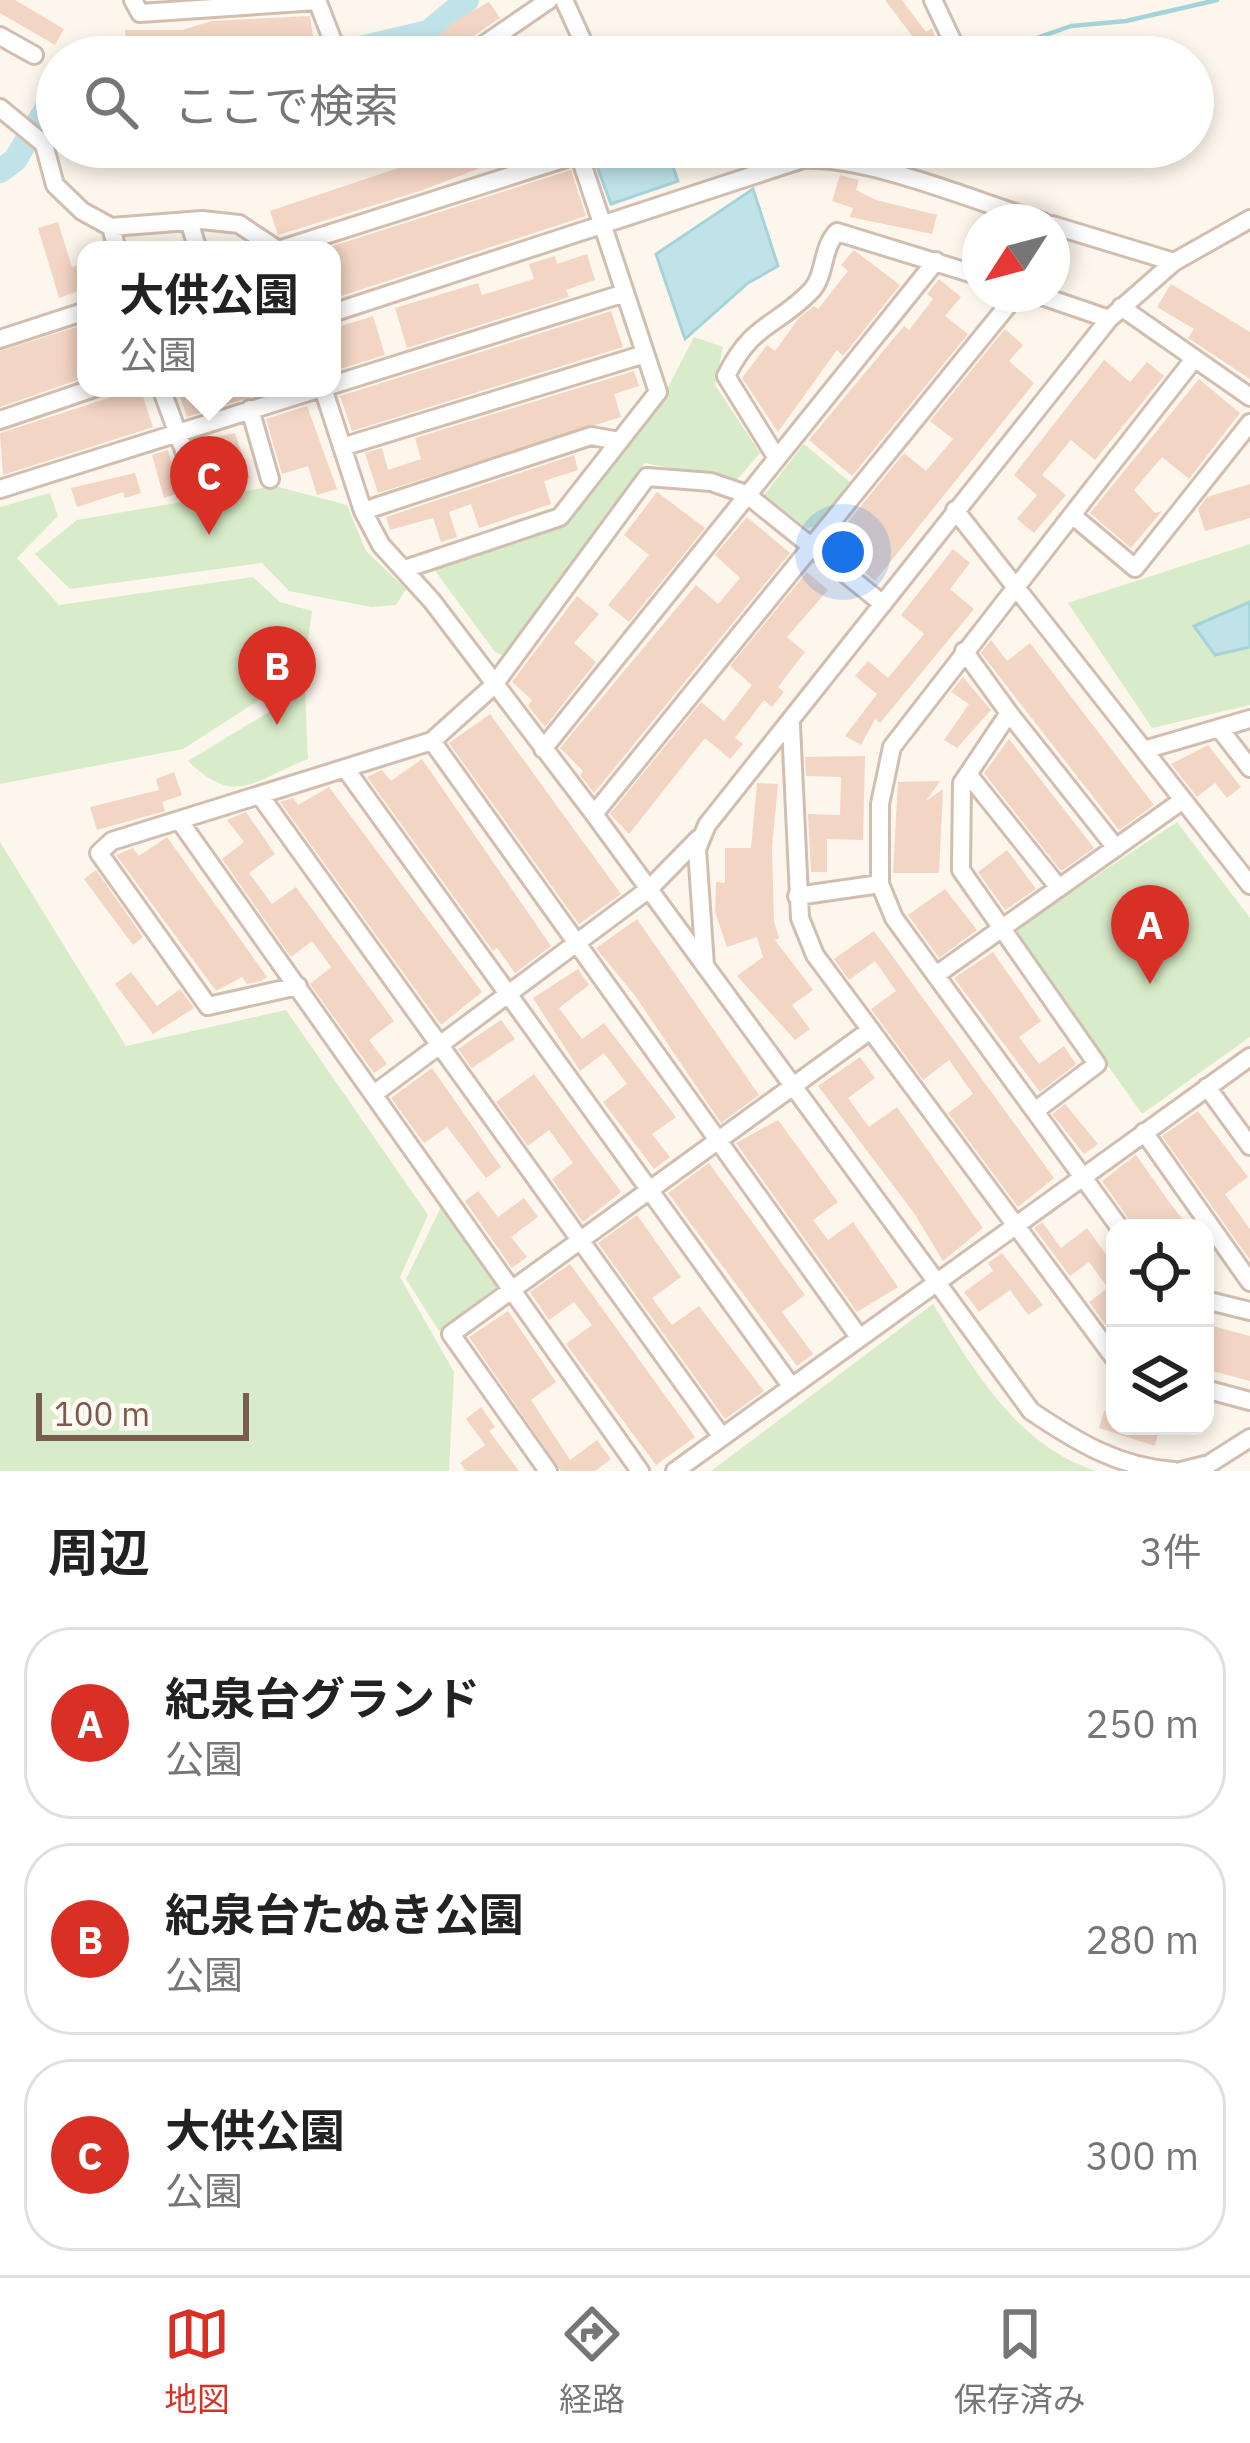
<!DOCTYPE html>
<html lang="ja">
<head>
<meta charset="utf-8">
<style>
	:root { --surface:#fff; --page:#f6f6f6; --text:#222; --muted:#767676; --line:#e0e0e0; --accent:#d93025 }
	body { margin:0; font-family:"IBM Plex Sans","Noto Sans JP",sans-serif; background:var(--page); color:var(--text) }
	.controls { position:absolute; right:36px; bottom:36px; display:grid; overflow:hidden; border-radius:24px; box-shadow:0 6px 18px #0003 }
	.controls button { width:108px; height:108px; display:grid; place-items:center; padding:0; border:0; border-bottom:3px solid var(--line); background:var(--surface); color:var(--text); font:60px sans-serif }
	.compass { position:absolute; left:962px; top:204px; width:108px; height:108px; border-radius:50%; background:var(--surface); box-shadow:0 6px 18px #0003; rotate:234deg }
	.scale { position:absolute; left:36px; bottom:30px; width:213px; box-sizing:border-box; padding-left:12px; border:6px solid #7a5c4d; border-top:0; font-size:33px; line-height:42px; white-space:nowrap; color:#7a5c4d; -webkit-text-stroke:9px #fffaf3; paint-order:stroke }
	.you { position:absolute; left:843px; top:552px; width:42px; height:42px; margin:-30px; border:9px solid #fff; border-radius:50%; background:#1a73e8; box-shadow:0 0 0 18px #1a73e833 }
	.badge { display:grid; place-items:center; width:78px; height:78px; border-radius:50%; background:var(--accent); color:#fff; font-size:39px; font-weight:700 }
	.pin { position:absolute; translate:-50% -99px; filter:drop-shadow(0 3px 6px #0008) }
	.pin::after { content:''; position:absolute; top:63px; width:42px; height:36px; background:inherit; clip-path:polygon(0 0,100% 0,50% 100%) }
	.popup { position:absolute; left:77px; top:241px; width:264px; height:156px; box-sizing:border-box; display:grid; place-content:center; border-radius:24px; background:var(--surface); filter:drop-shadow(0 3px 9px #0005); font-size:39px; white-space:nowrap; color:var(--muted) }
	.popup b { font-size:45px; color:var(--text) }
	.popup::after { content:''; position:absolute; left:50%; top:100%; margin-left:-24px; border:24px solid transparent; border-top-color:var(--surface) }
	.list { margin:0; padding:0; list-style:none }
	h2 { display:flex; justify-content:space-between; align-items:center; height:156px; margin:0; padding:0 48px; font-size:51px }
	h2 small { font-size:39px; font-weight:400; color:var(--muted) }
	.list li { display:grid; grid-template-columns:78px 1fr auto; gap:36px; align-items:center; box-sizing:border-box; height:192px; margin:0 24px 24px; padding:0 24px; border:3px solid var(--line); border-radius:48px }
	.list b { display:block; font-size:45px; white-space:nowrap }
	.list p { margin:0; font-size:39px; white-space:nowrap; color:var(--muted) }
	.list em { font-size:39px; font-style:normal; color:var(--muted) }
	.icon { flex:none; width:66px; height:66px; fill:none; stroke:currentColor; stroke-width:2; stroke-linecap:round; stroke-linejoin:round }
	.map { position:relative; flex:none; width:1250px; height:1471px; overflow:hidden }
	.search { position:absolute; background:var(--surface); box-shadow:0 6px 18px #0003; left:36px; right:36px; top:36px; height:132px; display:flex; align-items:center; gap:30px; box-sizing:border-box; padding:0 42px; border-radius:66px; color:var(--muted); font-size:45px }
	.sheet { height:804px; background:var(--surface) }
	nav { display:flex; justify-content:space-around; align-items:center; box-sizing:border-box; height:168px; border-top:3px solid var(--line); background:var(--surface); font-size:33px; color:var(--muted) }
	nav a { display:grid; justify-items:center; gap:6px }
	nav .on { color:var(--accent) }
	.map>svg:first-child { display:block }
	.green { fill:#d8ecc9 }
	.water { fill:#bfe3e8; stroke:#a5d3da; stroke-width:3 }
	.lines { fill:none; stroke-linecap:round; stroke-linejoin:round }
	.stream { stroke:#a5d3da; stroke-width:4.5 }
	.river { stroke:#bfe3e8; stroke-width:24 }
	.building { fill:#f3d5c3 }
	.minor-casing { stroke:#d1beb0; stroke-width:22 }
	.minor { stroke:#fff; stroke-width:16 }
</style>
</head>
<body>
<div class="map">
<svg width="1250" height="1471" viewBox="0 0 1250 1471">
	<rect width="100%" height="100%" fill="#fdf6ec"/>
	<path class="green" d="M694,337L723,347L715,385L760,453L736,481L645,463L506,657L495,652L433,568L561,522L664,395Z
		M804,444L851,483L818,526L807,528L764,495Z
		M275,486L347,505L366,551L406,589L396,605L371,607L289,591L262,563L70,589L35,554L77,520Z
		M50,493L58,516L17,558L59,605L253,577L280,602L312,611L304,671L183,749L0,784V507Z
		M1250,544V602L1195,627L1215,654L1250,647V705L1152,728L1068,603Z
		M305,690L308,759C252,781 236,807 188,761Z
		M1177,822L1250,918V1037L1142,1114L1013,931Z
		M0,842L126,1046L286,1010L428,1215L400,1277L454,1372L449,1471H0Z
		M442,1205L497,1281L495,1292L439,1331L406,1279Z
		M933,1304C973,1369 1018,1447 1096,1471H711Z"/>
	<path class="water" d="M632,147H666L678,181L611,204L595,161Z
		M753,189L778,266L748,283L685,339L656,254Z
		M1250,602V647L1215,655L1194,626Z"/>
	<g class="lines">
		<path class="stream" d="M982,57L1071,26L1126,21L1217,0"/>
		<path class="river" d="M132,57L235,49L352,50L428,32L467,0
			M0,171L15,160L57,91"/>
	</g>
	<path class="building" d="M0,0H15L64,29L55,45L0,13Z
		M885,0H902L926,32L932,28L941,57H928Z
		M489,2L500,18L443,57H414L455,21Z
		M310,16L313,36L127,50L125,30H182L212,21Z
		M461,147L529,149L423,190L278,235L270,211Z
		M571,170L586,216L332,299V250H320Z
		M840,175L859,180L856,190L876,200L937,215L932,234L850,217L853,208L832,201Z
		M58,222L72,267L86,263V288L59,298L38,228Z
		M854,250L900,285L843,356L837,350L778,432L742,378L767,345L775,351L799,318L814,306L818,309L848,271L841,265Z
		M587,254L595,280L566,290L569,297L407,348L395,308L478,283L482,295L534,279L529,264L555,256L557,264Z
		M939,279L961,297L945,316L968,334L852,476L809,440L904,326L909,330L933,299L927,294Z
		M1171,284L1250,332V379L1188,338L1194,329L1157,307Z
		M611,311L623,347L352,431L340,396Z
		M373,316L385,355L337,370L332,329Z
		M86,324V377L0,407V351Z
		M1005,329L1023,345L1009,361L1034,383L875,581L831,543L904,453L926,471L953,439L930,421Z
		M1104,360L1130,382L1147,362L1164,376L1095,460L1071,440L1042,475L1066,495L1034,533L1017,519L1037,495L1014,475Z
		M634,371L639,386L614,394L621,417L378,493L365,453L382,448L388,470L421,459L415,438Z
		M1199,379L1240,413L1189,479L1162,457L1134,490L1155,513L1162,511L1131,548L1090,513Z
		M140,388L153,427L3,475L0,433Z
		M177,388H195L198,395L220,388H279L187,417Z
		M307,406L337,489L317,495L308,466L282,474L266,419Z
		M235,433L250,478L211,486L194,441Z
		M168,450L180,493L164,498L152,455Z
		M574,455L578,470L544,481L551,504L479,528L471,504L449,512L457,537L441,542L433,518L390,530L386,517Z
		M135,473L141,493L125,498L123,492L77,507L71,488Z
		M1250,484V518L1205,531L1198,509L1207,497Z
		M657,492L705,528L629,622L608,605L649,555L624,535Z
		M747,517L790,553L594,793L580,775L583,771L560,748L696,585L718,604L740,578L715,555Z
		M953,549L970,563L950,589L974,609L880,723L875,719L861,745L845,736L877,694L855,676L868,661L888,678L924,634L901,615Z
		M807,572L828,590L787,637L805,652L778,687L784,692L772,707L764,700L735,738L743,744L730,759L705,738L629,834L610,814L701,702L724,721L752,685L730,666Z
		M577,596L599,614L574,643L596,662L545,727L528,706L532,700L512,682Z
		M991,640L1007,661L1030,643L1154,805L1119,830L981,653Z
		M963,677L991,710L957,748L944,740L969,704L951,692Z
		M490,714L621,894L579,924L449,743Z
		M1009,739L1094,848L1061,871L984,773Z
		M1208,745L1241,787L1227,798L1215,783L1197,797L1171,764Z
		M865,756L863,840L827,839V872H811L808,814L840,815L841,777L806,776L805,757Z
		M422,759L551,946L515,973L497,948L493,951L367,777L382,770L391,781Z
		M174,772L182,795L162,802L165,811L97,830L90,807L159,790L156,779Z
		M940,781L926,801L943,789L939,873H893L898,782Z
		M757,783L778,784L772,848L774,921L779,938L775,940L813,990L792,1005L810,1029L795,1040L737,976L763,957L757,937L727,947L715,912L716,882L725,883V848H751Z
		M329,787L482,992L441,1025L280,802L293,798L298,805Z
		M246,812L275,854L249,873L272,904L296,887L394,1021L369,1040L387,1064L374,1073L310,984L331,967L312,941L291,957L222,859L244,842L227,820Z
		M167,837L267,977L261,981L247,984L242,977L216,991L116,855L133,848L139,856Z
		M1007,850L1036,889L1005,910L978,872Z
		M96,870L143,937L133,945L84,879Z
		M945,889L977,930L939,958L908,915Z
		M637,919L759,1095L721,1123L636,997L596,948Z
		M874,931L1054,1178L1018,1207L948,1113L973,1094L949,1060L923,1080L871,1009L896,991L875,961L849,980L834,959Z
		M993,952L1041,1021L1019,1037L1039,1064L1064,1046L1076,1064L1040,1092L954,978Z
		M578,969L589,985L559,1008L582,1039L604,1023L676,1117L652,1134L670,1157L654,1169L603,1102L627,1084L604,1053L580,1071L533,998Z
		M131,972L157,1006L180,989L194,1008L153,1034L115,984Z
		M501,1020L515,1039L472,1068L458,1049Z
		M860,1057L875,1078L848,1098L869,1127L897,1107L983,1228L943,1261L914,1213L818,1086Z
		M432,1068L501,1167L486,1178L447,1127L424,1143L391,1098Z
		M534,1074L621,1192L583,1222L552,1179L573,1163L549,1130L528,1146L496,1102Z
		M1065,1104L1098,1144L1084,1154L1052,1114Z
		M1198,1111L1248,1177L1225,1194L1250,1229V1260L1162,1136Z
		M778,1120L838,1202L813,1220L828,1240L853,1222L898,1287L857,1312L736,1143Z
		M1136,1155L1170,1203L1189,1228H1135L1102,1181Z
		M709,1163L805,1295L782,1312L813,1354L797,1366L668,1193Z
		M478,1191L498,1217L524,1198L538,1217L511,1237L527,1257L512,1268L465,1201Z
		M637,1215L681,1277L652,1298L672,1325L699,1306L764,1391L725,1419L598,1243Z
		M1042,1222L1061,1248L1087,1228L1115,1267V1338L1089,1302L1108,1288L1089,1262L1070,1276L1034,1228Z
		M1002,1253L1043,1305L1028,1315L1010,1290L979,1312L964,1292L993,1271L988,1263Z
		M570,1264L695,1437L656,1465L566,1344L592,1325L574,1302L549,1320L530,1292Z
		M508,1311L556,1382L531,1400L570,1460L597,1440L611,1459L595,1471H561L469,1337Z
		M1205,1324L1250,1336V1381L1205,1369Z
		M481,1407L495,1427L489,1431L519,1471H466L460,1463L485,1445L466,1419Z
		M1104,1411L1115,1414V1426L1159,1429L1155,1446L1099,1428Z"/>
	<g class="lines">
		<g class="minor-casing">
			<path id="minor" d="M133,0L140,13L317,1
				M317,0L339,57
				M564,0L590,57
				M933,0L960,57
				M0,36L34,55
				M466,57L549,0
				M0,108L44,144L55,185L82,211L111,227L202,220L239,224L278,250
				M189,221L198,250
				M1052,225L1174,262
				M111,227L117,250
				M278,250L579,154
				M1036,294L1109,319
				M1121,307L1250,397
				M332,313L803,159C870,156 976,202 1043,222
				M0,339L86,311
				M332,385L625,293
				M161,388L199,491
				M323,388L363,511L381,545L432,601L594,814L1031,1411C1077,1442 1118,1467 1174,1471
				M250,409L270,479
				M0,420L94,388
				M342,447L645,354
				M775,455L726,376C753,322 775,328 811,291C826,275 821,249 837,232L980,276
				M0,489L321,388
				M955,510L1250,885
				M363,511L591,436L619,441
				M1072,515L1194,359
				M405,569L560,517L658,392L579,154L581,147
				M964,651L1009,713
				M791,725L800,918L815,955L1115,1359
				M1219,728L1250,768
				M432,741L859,1337
				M543,749L936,261
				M1144,750L1250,719
				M345,768L791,1386
				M968,774L1059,888
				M261,797L722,1437
				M594,814L1017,294
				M181,823L640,1471
				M797,896L880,884
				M705,966L697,849L707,825L1109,319L1174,262L1250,219
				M936,975L1183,800
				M298,986L208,1006L99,853L112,841L432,741L493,686L647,477L711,482L746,494L883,604
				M1207,1087L1250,1146
				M374,1094L649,889L698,839
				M1035,1111L1097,1064L961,870L962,783L1009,713L1116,848
				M1144,1132L1250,1282
				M1120,1228L894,918L880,884V804L892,747L1072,515L1135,568L1250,423
				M1205,1300L1250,1311
				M1205,1389L1250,1401
				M548,1471L451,1334L869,1031
				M675,1471L1250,1057
				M1181,1471L1209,1464L1250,1438"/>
		</g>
		<use href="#minor" class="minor"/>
	</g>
</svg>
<div class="controls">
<button><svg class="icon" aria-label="locate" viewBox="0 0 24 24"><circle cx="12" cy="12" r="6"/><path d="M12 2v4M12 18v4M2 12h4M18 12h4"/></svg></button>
<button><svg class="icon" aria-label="layers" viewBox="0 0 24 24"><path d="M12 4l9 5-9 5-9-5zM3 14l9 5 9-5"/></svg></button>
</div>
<svg class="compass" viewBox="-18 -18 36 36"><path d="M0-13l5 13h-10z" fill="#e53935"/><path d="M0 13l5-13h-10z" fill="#767676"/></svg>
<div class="scale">100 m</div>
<div class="you"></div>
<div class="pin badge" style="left:1150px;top:984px">A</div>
<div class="pin badge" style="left:277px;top:725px">B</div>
<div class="pin badge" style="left:209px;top:535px">C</div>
<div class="popup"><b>大供公園</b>公園</div>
<div class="search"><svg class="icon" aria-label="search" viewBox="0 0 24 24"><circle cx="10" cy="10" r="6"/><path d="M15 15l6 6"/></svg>ここで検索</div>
</div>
<section class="sheet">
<h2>周辺<small>3件</small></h2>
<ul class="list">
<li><span class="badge">A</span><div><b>紀泉台グランド</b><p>公園</p></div><em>250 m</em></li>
<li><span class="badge">B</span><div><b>紀泉台たぬき公園</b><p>公園</p></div><em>280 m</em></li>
<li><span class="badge">C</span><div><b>大供公園</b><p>公園</p></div><em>300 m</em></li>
</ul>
</section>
<nav>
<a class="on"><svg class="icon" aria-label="map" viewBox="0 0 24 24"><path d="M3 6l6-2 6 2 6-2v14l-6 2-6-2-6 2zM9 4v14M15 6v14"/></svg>地図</a>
<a><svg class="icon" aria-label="directions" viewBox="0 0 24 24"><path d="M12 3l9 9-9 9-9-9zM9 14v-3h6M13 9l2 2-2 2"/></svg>経路</a>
<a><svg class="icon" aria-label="saved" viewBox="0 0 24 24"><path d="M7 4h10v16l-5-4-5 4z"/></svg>保存済み</a>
</nav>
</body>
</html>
